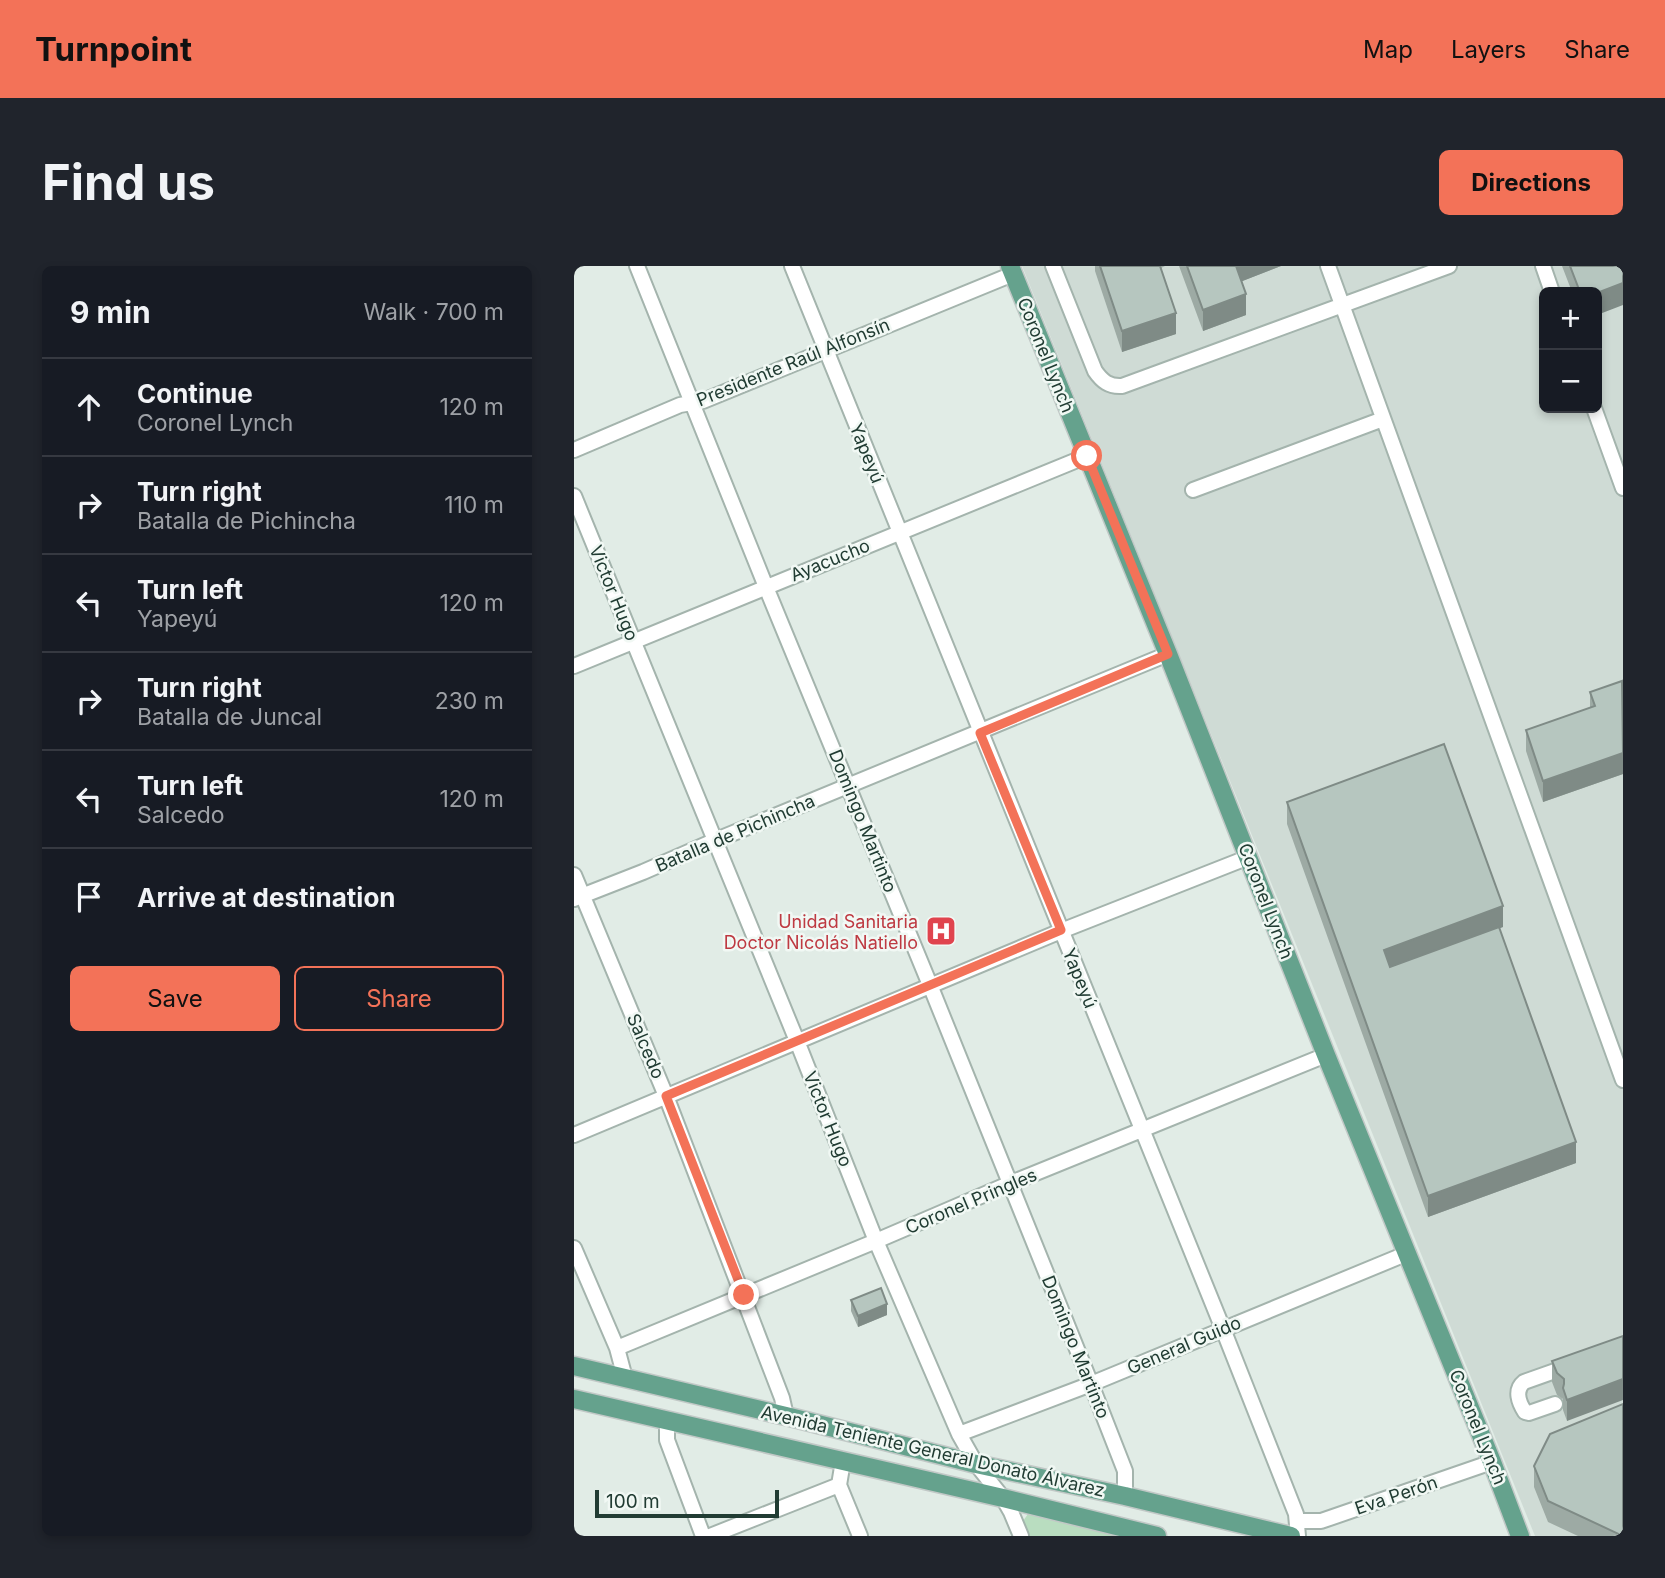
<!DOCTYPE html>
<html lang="en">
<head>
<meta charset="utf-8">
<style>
	:root { --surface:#171b24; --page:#20242c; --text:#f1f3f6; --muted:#9ea1a6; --line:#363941; --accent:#f37258 }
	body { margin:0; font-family:Inter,sans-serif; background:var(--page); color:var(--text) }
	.controls { position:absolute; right:21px; top:21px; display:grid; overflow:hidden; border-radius:10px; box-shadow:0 4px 10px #0003 }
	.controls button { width:63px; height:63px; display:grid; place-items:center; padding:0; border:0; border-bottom:2px solid var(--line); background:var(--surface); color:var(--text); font:35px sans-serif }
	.scale { position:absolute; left:21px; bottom:18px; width:184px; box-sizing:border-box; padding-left:7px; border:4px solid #213c33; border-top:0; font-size:19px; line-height:24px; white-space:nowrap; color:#213c33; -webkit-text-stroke:5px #f1f8f4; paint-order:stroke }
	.stop { position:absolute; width:21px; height:21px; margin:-16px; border:5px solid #f37258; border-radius:50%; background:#fff }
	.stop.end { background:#f37258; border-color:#fff; box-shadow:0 2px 7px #0008 }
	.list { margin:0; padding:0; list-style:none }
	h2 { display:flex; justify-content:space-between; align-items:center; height:91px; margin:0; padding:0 28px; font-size:30px }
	h2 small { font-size:23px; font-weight:400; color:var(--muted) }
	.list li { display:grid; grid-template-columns:46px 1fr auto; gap:21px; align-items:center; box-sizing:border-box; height:98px; padding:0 28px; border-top:2px solid var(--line) }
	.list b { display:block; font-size:26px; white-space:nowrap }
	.list p { margin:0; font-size:23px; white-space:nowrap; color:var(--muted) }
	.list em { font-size:23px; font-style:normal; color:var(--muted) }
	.actions { display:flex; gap:14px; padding:21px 28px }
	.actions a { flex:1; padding:16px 0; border:2px solid var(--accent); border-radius:10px; text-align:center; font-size:24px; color:var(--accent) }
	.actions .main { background:var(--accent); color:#111 }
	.icon { flex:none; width:38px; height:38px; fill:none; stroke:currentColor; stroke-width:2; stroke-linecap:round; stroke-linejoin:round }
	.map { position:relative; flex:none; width:1049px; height:1270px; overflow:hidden; border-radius:10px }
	header { display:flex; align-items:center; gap:42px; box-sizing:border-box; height:98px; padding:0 35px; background:var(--accent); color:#111 }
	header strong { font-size:33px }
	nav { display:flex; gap:38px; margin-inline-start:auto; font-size:24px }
	.intro { display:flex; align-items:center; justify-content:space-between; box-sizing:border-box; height:168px; padding:0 42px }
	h1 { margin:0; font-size:49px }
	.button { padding:18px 32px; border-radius:10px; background:var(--accent); color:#111; font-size:24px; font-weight:700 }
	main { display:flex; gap:42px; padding:0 42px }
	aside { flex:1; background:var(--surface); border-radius:10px; box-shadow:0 4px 10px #0003 }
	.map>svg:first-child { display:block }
	.built { fill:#cfdbd5; fill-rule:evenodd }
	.green { fill:#b9ddc0 }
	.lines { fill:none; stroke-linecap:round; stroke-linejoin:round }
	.minor-casing { stroke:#a4b4ad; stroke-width:18 }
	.major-casing { stroke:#c1c8c6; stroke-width:21 }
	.minor { stroke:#fff; stroke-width:14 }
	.major { stroke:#65a28d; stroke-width:18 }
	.wall { fill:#9daaa4 }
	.shaded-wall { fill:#7f8b86 }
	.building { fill:#b6c6bf; stroke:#7f8b86; stroke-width:2 }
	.route { stroke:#f37258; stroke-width:9 }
	.labels { text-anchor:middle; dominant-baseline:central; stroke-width:5; stroke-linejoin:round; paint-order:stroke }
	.street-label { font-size:18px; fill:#213c33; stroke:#f1f8f4 }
	.health-label { font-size:18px; fill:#be3a42; stroke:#f1f8f4; text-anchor:end }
</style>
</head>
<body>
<header>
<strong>Turnpoint</strong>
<nav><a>Map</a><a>Layers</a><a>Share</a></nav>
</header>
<div class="intro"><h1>Find us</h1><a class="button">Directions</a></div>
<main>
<aside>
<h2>9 min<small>Walk · 700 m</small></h2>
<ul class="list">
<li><svg class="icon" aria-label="ahead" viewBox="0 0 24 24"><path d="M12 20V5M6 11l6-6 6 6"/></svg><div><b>Continue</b><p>Coronel Lynch</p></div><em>120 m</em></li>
<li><svg class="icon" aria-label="right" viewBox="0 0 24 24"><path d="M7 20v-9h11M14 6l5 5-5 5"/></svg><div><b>Turn right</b><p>Batalla de Pichincha</p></div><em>110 m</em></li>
<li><svg class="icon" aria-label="left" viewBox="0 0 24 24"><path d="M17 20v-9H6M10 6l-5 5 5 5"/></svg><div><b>Turn left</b><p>Yapeyú</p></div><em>120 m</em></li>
<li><svg class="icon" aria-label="right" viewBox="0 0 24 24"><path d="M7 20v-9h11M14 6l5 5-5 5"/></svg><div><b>Turn right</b><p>Batalla de Juncal</p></div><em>230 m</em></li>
<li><svg class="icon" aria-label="left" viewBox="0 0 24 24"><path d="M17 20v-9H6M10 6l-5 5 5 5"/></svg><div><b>Turn left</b><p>Salcedo</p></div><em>120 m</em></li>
<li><svg class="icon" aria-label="arrive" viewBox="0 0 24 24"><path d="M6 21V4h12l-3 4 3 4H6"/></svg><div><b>Arrive at destination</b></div></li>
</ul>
<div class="actions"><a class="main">Save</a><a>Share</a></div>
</aside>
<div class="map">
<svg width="1049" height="1270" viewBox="0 0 1049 1270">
	<rect width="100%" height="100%" fill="#e1ece6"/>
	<path class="built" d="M448,0H1049V1270H961ZM970,26H1023V142H970Z"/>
	<path class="green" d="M454,1248H458L557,1270H454L449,1255Z"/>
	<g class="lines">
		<g class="minor-casing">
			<path id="minor" d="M63,0L192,321L356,719L517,1118L551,1205V1230
				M218,0L649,1063L722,1248L724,1270
				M479,0L521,105C528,115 535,121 548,120L875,0
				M754,0L1049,814
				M969,0L978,26
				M1020,142L1049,222
				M0,184L106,139L129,135L439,8
				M619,224L809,153
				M0,230L223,775L302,975L385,1168L402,1198L429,1232L437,1246L447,1270
				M0,400L513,190
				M0,609L92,830L208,1132L212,1150
				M0,633L69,606L140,575L594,388
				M0,869L487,665L675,591
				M0,982L43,1082L51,1112
				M43,1082L302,975L437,917L752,789
				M981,1138L955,1147L951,1146C945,1137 940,1124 950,1116L995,1100
				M93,1154V1174L129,1270
				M385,1168L517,1118L834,987
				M269,1195L265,1219L286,1270
				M724,1255H747L918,1196
				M136,1270L265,1219"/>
		</g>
		<g class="major-casing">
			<path id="major" d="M436,0L594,388L752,789L918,1196L946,1270
				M0,1100L212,1150L402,1198L551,1230L717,1270
				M0,1133L429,1232L583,1270"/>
		</g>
		<use href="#minor" class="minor"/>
		<use href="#major" class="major"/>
	</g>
	<path class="wall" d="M521,0H591L587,2L602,68L548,86L521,5Z
		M605,0H707L668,15L672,49L629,65Z
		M988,0H1049L1023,26H998Z
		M1049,417V508L969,536L952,485V464L1016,442V426Z
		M713,536L929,661L925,662L1002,897L854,951L713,558Z
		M277,1034L313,1049L284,1061L277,1045Z
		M1049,1070L993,1155L989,1144V1133L983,1129L978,1116V1095Z
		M960,1200L1049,1270H1004L974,1256L960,1221Z"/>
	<path class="shaded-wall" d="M661,0H707L661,18Z
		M1049,17V39L1023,49V27Z
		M672,28V49L629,65V44Z
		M602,47V68L548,86V65Z
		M1049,487V508L969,536V515Z
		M929,640V661L810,705V684Z
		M1002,876V897L854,951V930Z
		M313,1038V1049L284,1061V1050Z
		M1049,1113V1134L993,1155V1134Z"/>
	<path class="building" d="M526,0H586L602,47L548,65Z
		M613,0H662L672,28L629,44Z
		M996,0H1049V17L1023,27V26H1006Z
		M1048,415L1049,487L969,515L952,464L1021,440L1016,426Z
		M870,478L929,640L810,684L816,701L925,661L1002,876L854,930L713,536Z
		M307,1022L313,1038L284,1050L277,1034Z
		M1049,1070V1113L993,1134L989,1122L990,1118V1113L983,1107L978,1095Z
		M1049,1138V1270L974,1235L960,1200L976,1168Z"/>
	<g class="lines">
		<path class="route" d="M170,1029L92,830L487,664L406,467L594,388L513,190"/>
	</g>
	<defs>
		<g id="hospital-square" transform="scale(1.575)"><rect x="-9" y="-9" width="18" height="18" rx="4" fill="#e0444e" stroke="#f1f8f4"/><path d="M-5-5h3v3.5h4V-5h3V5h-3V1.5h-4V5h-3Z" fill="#fff"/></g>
	</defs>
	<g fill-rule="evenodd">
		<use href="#hospital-square" x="367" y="665"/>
	</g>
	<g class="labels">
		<g class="street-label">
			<text transform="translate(472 89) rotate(68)">Coronel Lynch</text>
			<text transform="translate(219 96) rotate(-22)">Presidente Raúl Alfonsín</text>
			<text transform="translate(293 187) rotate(68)">Yapeyú</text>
			<text transform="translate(256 294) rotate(-22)">Ayacucho</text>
			<text transform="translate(40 327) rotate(68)">Victor Hugo</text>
			<text transform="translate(289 555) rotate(68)">Domingo Martinto</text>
			<text transform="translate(161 567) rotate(-23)">Batalla de Pichincha</text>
			<text transform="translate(692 635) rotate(69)">Coronel Lynch</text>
			<text transform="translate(506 712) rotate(68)">Yapeyú</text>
			<text transform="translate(72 780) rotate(67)">Salcedo</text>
			<text transform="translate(254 853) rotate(68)">Victor Hugo</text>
			<text transform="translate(397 935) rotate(-23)">Coronel Pringles</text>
			<text transform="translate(610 1079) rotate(-23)">General Guido</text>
			<text transform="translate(502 1081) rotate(68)">Domingo Martinto</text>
			<text transform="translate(904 1161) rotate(68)">Coronel Lynch</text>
			<text transform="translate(359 1185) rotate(13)">Avenida Teniente General Donato Álvarez</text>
			<text transform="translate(822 1229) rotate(-19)">Eva Perón</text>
		</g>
		<g class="health-label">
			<text x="344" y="655">Unidad Sanitaria<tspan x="344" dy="21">Doctor Nicolás Natiello</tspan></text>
		</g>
	</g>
</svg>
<div class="controls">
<button>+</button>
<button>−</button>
</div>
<div class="scale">100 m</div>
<div class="stop" style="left:513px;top:190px"></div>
<div class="stop end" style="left:170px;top:1029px"></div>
</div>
</main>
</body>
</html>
